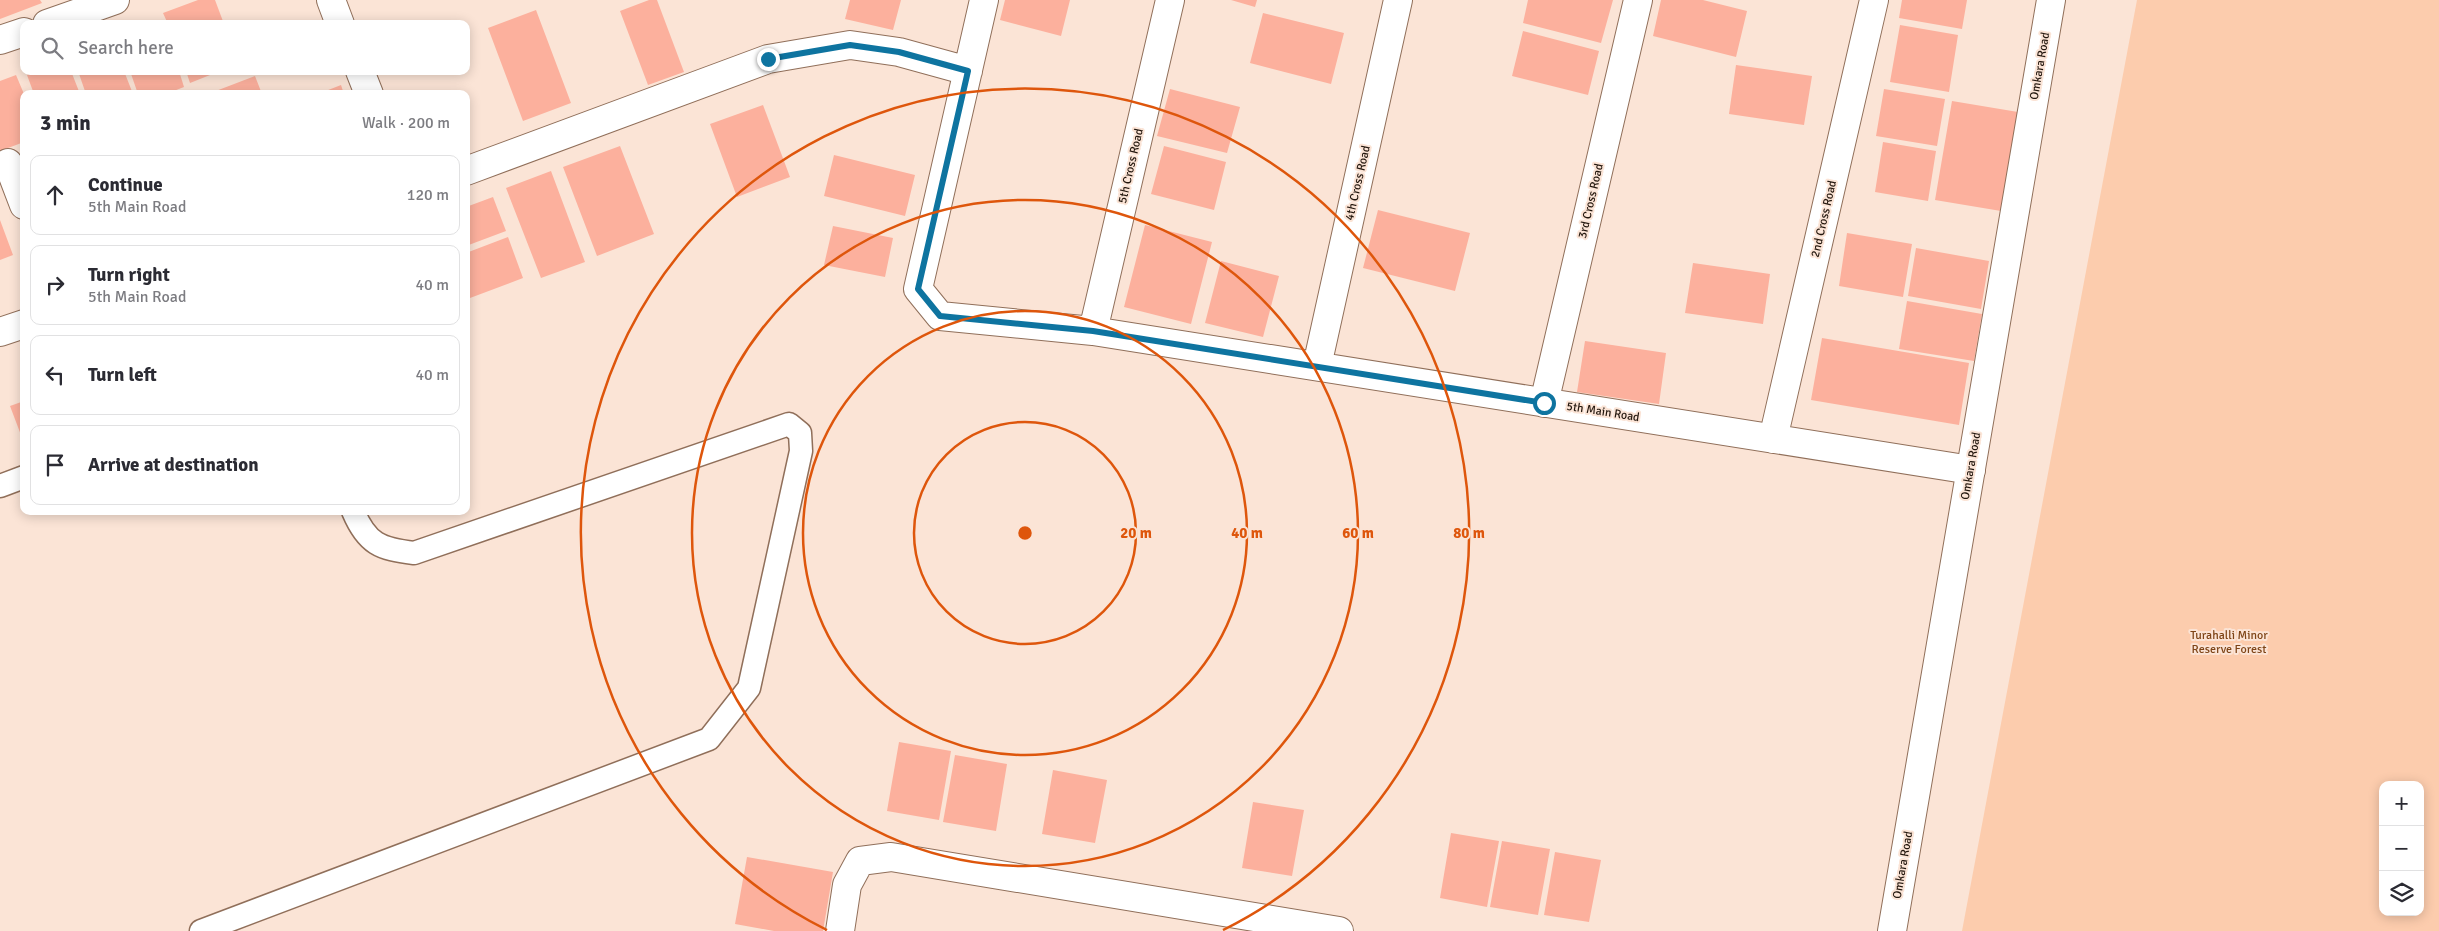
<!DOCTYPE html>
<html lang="en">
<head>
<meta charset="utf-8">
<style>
	:root { --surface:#fff; --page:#f2f2f3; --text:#2b2b33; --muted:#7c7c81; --line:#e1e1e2 }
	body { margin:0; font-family:Signika,sans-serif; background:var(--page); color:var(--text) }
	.controls { position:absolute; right:15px; bottom:15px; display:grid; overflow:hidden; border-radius:10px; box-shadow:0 2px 12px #0003 }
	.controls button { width:45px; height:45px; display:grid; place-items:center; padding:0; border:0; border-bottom:1px solid var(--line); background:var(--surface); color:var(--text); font:25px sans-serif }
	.stop { position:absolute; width:15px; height:15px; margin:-11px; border:4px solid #0e74a0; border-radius:50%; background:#fff }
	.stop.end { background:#0e74a0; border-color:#fff; box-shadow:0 1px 5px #0008 }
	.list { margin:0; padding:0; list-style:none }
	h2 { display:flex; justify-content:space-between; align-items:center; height:65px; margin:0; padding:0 20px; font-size:21px }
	h2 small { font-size:16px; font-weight:400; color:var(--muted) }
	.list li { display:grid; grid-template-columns:32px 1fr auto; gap:15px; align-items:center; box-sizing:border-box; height:80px; margin:0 10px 10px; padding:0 10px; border:1px solid var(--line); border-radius:10px }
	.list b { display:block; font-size:19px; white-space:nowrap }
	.list p { margin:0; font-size:16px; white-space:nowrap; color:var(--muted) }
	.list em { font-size:16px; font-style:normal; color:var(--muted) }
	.icon { flex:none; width:28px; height:28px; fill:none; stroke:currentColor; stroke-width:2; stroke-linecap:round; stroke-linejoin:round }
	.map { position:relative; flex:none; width:2439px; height:931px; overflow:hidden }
	.search { position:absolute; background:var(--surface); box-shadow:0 2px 12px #0003; left:20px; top:20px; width:450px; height:55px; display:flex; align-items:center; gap:12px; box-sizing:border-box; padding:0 18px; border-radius:10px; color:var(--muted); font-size:19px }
	.panel { position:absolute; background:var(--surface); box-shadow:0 2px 12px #0003; left:20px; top:90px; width:450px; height:425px; border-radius:10px }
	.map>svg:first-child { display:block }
	.green { fill:#fcccad; fill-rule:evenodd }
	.building { fill:#fcb09d }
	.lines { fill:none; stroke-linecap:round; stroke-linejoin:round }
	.service-casing { stroke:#906f5a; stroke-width:25 }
	.minor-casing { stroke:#906f5a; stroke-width:30 }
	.tertiary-casing { stroke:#906f5a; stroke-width:30 }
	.service { stroke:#fff; stroke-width:22 }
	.minor { stroke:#fff; stroke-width:28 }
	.tertiary { stroke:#fff; stroke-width:28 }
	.route { stroke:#0e74a0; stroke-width:6 }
	.ring { fill:none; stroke:#de560c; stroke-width:2.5 }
	.labels { text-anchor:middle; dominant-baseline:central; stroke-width:4; stroke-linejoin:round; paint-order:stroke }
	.street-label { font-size:12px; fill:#23170e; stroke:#fbe4d6 }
	.park-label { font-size:12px; fill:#7e4416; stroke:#fbe4d6 }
	.centre { fill:#de560c; stroke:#fbe4d6; stroke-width:2.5 }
	.ring-label { font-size:15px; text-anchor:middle; font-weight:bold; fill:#de560c; stroke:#fbe4d6; stroke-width:4; stroke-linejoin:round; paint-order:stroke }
</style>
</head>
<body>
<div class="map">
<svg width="2439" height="931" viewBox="0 0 2439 931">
	<rect width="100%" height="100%" fill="#fbe4d6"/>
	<path class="green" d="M2137,0H2439V931H1962ZM2383,785H2420V912H2383Z"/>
	<path class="building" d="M0,0H40L42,3L0,19Z
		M198,0H215L224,24H168L163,13Z
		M649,0H657L684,72L648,85L620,11Z
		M850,0H901L893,30L845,19Z
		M1005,0H1070L1061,36L1000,20Z
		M1231,0H1257L1255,7Z
		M1528,0H1613L1601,43L1523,23Z
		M1661,0H1703L1747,11L1736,57L1653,36Z
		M1902,0H1967L1962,29L1899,18Z
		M536,10L571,103L523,121L488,28Z
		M1263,13L1344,33L1331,84L1250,63Z
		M1900,25L1958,35L1949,92L1890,82Z
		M1523,31L1599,51L1588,95L1512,76Z
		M1736,65L1812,76L1804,125L1729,114Z
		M38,71H71L80,94H34L27,75Z
		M78,71H124L133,94H86Z
		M130,71H179L184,87L166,94H138Z
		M186,71H220L190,83Z
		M16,75L24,94V142L0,151V81Z
		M255,76L262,94H208Z
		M341,85L344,94H318Z
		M1170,89L1240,107L1227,153L1157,136Z
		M1884,89L1945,99L1937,146L1876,136Z
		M1952,101L2018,112L2001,211L1935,200Z
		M763,105L790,177L737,197L710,124Z
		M1883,142L1936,151L1928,201L1875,192Z
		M620,146L654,234L597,256L563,167Z
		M1164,146L1226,162L1214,210L1151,194Z
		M834,155L915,175L905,216L824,196Z
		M551,171L585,262L541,278L506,188Z
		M493,197L506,231L466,246V207Z
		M1378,210L1470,233L1455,291L1363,268Z
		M0,220L13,255L0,260Z
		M1145,225L1212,242L1191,324L1124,307Z
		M833,226L893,238L885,277L824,265Z
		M1847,233L1912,244L1903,297L1839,286Z
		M508,237L523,278L470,298L466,289V253Z
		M1916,248L1989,261L1981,309L1908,296Z
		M1221,261L1279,276L1263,337L1205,323Z
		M1693,263L1770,274L1763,324L1685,313Z
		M1907,301L1982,314L1974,361L1899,349Z
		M1822,338L1969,363L1959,425L1811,400Z
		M1585,341L1666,353L1659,404L1577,392Z
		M24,401V443L10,406Z
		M899,742L951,751L939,820L887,811Z
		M955,755L1007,764L996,831L943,822Z
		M1053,770L1107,780L1095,843L1042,834Z
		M1253,802L1304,810L1292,876L1242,868Z
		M1451,833L1499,841L1487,907L1440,898Z
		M1502,841L1550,849L1538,915L1490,907Z
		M1555,852L1601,860L1589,922L1544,915Z
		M747,857L833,872L823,931H774L735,924Z"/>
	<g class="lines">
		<g class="service-casing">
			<path id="service" d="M0,486L24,477
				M201,931L709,739L749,688L801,451L800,433L789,424L414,553C380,549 367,544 353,511"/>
		</g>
		<g class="minor-casing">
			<path id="minor" d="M331,0L340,24
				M984,0L918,289L940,316L1093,331L1971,470
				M47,24L115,0
				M0,40L24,32
				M360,71L369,94
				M8,163L24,205
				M466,171L768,59L850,45L899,52L968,71
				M1093,331L1170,0
				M0,332L24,324
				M1317,366L1398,0
				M1544,403L1638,0
				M1773,439L1874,0
				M840,931L847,885L860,861L891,857L1339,931"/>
		</g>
		<g class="tertiary-casing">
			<path id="tertiary" d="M1892,931L2051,0"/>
		</g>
		<use href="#service" class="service"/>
		<use href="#minor" class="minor"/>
		<use href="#tertiary" class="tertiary"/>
	</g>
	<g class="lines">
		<path class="route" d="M768,59L850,45L899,52L968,71L918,289L940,316L1093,331L1544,403"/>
	</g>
	<g class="ring">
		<circle cx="1025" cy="533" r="111"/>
		<circle cx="1025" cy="533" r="222"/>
		<circle cx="1025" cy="533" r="333"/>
		<path d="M827 930A444 444 0 1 1 1223 930"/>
	</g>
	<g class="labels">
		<g class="street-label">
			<text transform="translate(2040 66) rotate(-80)">Omkara Road</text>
			<text transform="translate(1131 166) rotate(-77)">5th Cross Road</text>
			<text transform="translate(1358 183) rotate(-77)">4th Cross Road</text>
			<text transform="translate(1591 201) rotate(-77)">3rd Cross Road</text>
			<text transform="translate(1824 219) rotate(-77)">2nd Cross Road</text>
			<text transform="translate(1603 412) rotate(9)">5th Main Road</text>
			<text transform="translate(1971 466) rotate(-80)">Omkara Road</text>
			<text transform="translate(1903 865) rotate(-80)">Omkara Road</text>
		</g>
		<g class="park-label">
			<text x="2229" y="635">Turahalli Minor<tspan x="2229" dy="14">Reserve Forest</tspan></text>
		</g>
	</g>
	<circle cx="1025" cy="533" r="8" class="centre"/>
	<g class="ring-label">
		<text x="1136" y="538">20 m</text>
		<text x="1247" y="538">40 m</text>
		<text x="1358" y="538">60 m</text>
		<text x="1469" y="538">80 m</text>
	</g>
</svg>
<div class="controls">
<button>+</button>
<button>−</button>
<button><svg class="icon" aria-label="layers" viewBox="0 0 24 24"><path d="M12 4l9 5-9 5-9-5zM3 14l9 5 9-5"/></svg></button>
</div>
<div class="stop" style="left:1544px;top:403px"></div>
<div class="stop end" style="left:768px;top:59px"></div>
<div class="search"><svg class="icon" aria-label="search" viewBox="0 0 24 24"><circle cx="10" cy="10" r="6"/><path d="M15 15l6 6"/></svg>Search here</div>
<section class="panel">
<h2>3 min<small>Walk · 200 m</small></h2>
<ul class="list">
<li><svg class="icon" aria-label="ahead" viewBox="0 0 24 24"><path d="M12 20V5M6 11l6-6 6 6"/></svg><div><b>Continue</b><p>5th Main Road</p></div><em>120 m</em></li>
<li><svg class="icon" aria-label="right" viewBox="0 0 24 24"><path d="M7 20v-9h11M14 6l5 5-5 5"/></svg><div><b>Turn right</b><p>5th Main Road</p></div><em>40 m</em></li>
<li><svg class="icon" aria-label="left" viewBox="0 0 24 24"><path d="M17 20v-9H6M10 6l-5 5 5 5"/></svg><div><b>Turn left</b></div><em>40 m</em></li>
<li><svg class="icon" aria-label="arrive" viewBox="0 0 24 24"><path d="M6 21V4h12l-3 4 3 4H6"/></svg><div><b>Arrive at destination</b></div></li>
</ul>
</section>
</div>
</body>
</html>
